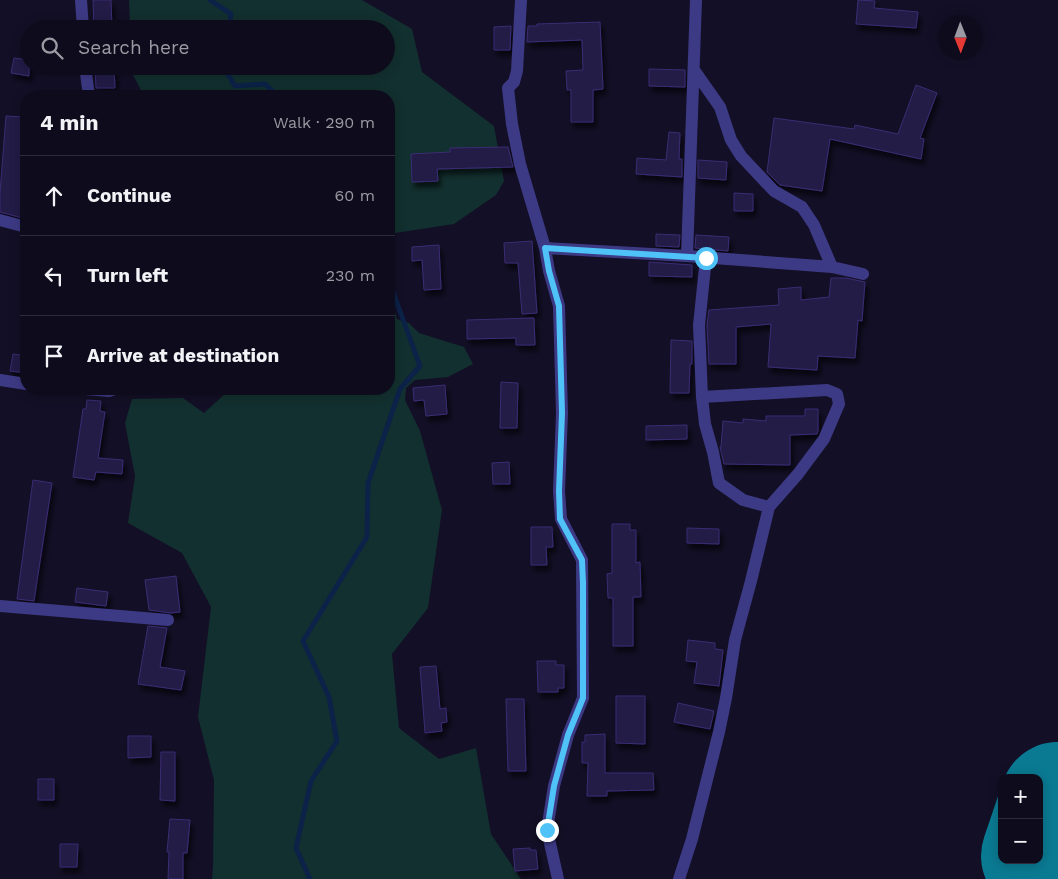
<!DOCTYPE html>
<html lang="en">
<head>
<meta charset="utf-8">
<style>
	:root { --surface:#0e0b1c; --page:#1c1929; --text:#f1f3f6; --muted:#9b9ba3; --line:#2e2b3b }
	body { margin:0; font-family:"Work Sans",sans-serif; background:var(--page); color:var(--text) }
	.controls { position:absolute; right:15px; bottom:15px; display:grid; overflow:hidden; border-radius:10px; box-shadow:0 2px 12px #0003 }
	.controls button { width:45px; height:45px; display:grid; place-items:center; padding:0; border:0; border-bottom:1px solid var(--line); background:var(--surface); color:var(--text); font:25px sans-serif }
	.compass { position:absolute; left:938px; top:15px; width:45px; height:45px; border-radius:50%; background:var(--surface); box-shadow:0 2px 12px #0003; rotate:179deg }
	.stop { position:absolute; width:15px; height:15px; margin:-11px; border:4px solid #4fc3f7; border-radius:50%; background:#fff }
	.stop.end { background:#4fc3f7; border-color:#fff; box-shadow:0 1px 5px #0008 }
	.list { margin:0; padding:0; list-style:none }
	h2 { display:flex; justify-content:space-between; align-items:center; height:65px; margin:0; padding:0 20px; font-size:21px }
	h2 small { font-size:16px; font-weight:400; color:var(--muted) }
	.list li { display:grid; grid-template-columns:32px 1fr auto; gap:15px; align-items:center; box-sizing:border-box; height:80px; padding:0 20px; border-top:1px solid var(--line) }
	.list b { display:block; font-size:19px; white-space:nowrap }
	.list em { font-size:16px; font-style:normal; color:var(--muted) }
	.icon { flex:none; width:28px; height:28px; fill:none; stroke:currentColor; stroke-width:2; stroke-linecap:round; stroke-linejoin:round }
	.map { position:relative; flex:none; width:1058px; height:879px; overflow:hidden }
	.search { position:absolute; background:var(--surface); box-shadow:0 2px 12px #0003; left:20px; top:20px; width:375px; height:55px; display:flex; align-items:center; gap:12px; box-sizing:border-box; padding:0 18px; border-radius:28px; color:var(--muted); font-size:19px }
	.panel { position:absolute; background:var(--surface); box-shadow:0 2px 12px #0003; left:20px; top:90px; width:375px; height:305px; border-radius:20px }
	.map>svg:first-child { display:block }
	.grass { fill:#12302f }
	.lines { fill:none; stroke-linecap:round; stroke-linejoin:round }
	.stream { stroke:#0c2248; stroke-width:5 }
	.runway { stroke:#0a7a92; stroke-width:116 }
	.building { fill:#241b47; stroke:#3b2d73; filter:url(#shadow) }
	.street { stroke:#3d3a85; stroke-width:12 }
	.route { stroke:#4fc3f7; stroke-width:6 }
</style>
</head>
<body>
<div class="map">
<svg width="1058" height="879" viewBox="0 0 1058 879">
	<defs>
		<filter id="shadow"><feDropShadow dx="3" dy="5.5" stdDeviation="2.5" flood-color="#0009"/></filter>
	</defs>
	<rect width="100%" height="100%" fill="#130f26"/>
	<path class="grass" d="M129,0H362L412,29L422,72L494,126L504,181L496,195L454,224L395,233L390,296L397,319L409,323L419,333L464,347L473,364L448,377L415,380L406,388L405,400L420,431L442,510L428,608L392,654L399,728L439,759L476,748L491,834L521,879H212L213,867L214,780L198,717L211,607L182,553L128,523L135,476L125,423L132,399L183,398L204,413L228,391V389H389V96H144L130,69V66H386V29H130Z"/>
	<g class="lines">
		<path class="stream" d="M210,0L231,14L229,29
			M224,66V68L235,86L265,84L278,96
			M310,879L296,848L311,781L337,741L329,697L303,641L367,537L368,483L400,389L420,366L393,292L389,267"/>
		<path class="runway" d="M1039,856L1058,800"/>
	</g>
	<path class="building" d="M93,0H111L112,29H94Z
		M858,0L875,1L874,8L918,12L916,28L856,24Z
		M600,22L603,89L593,90V122H571V90H567L566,71L583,70L582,40L527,42L528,26H537V24Z
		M511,26L510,50H494V27Z
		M14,58L29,60V76L11,73Z
		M95,66H114L115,88H96Z
		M649,69L685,70V87L649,86Z
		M916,85L937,93L920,138L924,139L921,159L830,139L822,191L780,185L767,172L774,118L854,129L855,125L898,134Z
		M6,116L24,117L23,133H26V219L0,212V193Z
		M669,132L680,133L679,159H682V177L636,174L637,158L666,160Z
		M508,147L513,167L437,169L438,181L412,182L411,154L450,152V148Z
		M698,160L727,162L726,180L698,178Z
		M734,193L753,194V211H734Z
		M656,234L680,235L679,247L656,246Z
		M696,235L729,237L728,251L695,248Z
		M532,241L537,313L522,314L518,263H505L504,243Z
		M439,245L441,289L424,290L422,260L412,261V247Z
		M649,262L692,265V277L649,276Z
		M831,278H846L865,282L862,321L858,320L855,358L818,356L817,370L768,367L771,324L736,327V364H709L707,325L709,310L779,305L778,289L801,287V300L829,297Z
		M534,318L535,345H516V338L467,339V320Z
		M671,340L692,341V364H690L689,393H670Z
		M13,354L26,356V373L10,371Z
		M501,382L518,383L517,428H500Z
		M445,385L447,414L426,416L424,400L414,401L413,388Z
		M87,400L101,401L100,411L105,412L98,458L123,460L122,474L96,472L94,480L73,477L83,409H86Z
		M805,409H818V431L817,434L790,435V465L724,464L720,447H721L723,421L743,423V419L766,421V416H805Z
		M687,425V439L646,440V426Z
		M509,462L510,484H493L492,463Z
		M33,480L52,483L34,601L17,599Z
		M612,524H630V530H636V563L640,562L641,597H633V646H613V598H608L607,574L612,573Z
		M531,527H552L553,547H546L547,565H531Z
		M687,528L719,529V544L687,543Z
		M176,576L180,612L171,613L149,610L145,580Z
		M77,588L108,592L106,606L75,602Z
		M148,626L167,628L160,667L185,671L181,690L138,684Z
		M688,640L715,643V649L723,650L719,686L694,683L697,662L686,661Z
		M537,661H556V665H564V688H558V692H538Z
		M436,666L440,709L446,708L447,722L441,723L442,731L425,733L420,667Z
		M616,696H645V744L616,743Z
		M506,699H524L526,771H508Z
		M678,703L714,711L710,729L674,722Z
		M605,734V773H653L654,790L607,791V796H587L588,763H582V742H585V735Z
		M128,736H151V757L128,758Z
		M161,752H175V801L160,800Z
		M38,779H54V800H38Z
		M170,819L190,820L187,853H183V879H168L169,852H167Z
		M60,844H78L77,867H60Z
		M530,848V850H536L538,869L515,871L513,849Z"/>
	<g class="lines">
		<path class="street" d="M81,0L83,29
			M521,0L517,71L514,82L508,88L512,124L520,164L545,248L549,271L559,306L562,413L559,491L561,519L582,560L583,698L568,735L554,786L547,830L558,879
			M85,66L89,96
			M694,70L720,107L731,140L741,156L774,191L802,207L814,225L832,267
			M0,220L26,227
			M545,248L687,256L696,0
			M687,256L832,267L863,274
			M706,258L699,325L702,397L705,424L713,452L719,483L743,500L769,507
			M0,380L26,384
			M85,389L109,391L115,389
			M0,606L168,620
			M679,879L692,839L719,732L726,698L735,640L751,581L769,507L798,474L824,439L839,404L837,394L827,390L702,397"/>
	</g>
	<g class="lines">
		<path class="route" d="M547,830L554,786L568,735L583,698V583L582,560L560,519L559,491L562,413L559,306L549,271L545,248L706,258"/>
	</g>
</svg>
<div class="controls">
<button>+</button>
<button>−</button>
</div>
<svg class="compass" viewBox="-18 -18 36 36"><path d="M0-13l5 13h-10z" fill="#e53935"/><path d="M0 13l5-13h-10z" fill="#9b9ba3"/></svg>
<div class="stop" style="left:706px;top:258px"></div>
<div class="stop end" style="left:547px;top:830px"></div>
<div class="search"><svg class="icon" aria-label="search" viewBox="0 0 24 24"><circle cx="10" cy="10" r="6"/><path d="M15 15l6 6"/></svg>Search here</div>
<section class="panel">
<h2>4 min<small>Walk · 290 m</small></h2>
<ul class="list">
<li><svg class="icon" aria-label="ahead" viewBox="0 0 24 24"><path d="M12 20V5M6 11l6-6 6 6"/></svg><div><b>Continue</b></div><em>60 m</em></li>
<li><svg class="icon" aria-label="left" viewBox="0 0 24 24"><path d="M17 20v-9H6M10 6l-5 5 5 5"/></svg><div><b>Turn left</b></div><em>230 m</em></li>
<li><svg class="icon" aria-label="arrive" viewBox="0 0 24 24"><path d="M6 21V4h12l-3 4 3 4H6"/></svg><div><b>Arrive at destination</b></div></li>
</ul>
</section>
</div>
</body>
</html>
